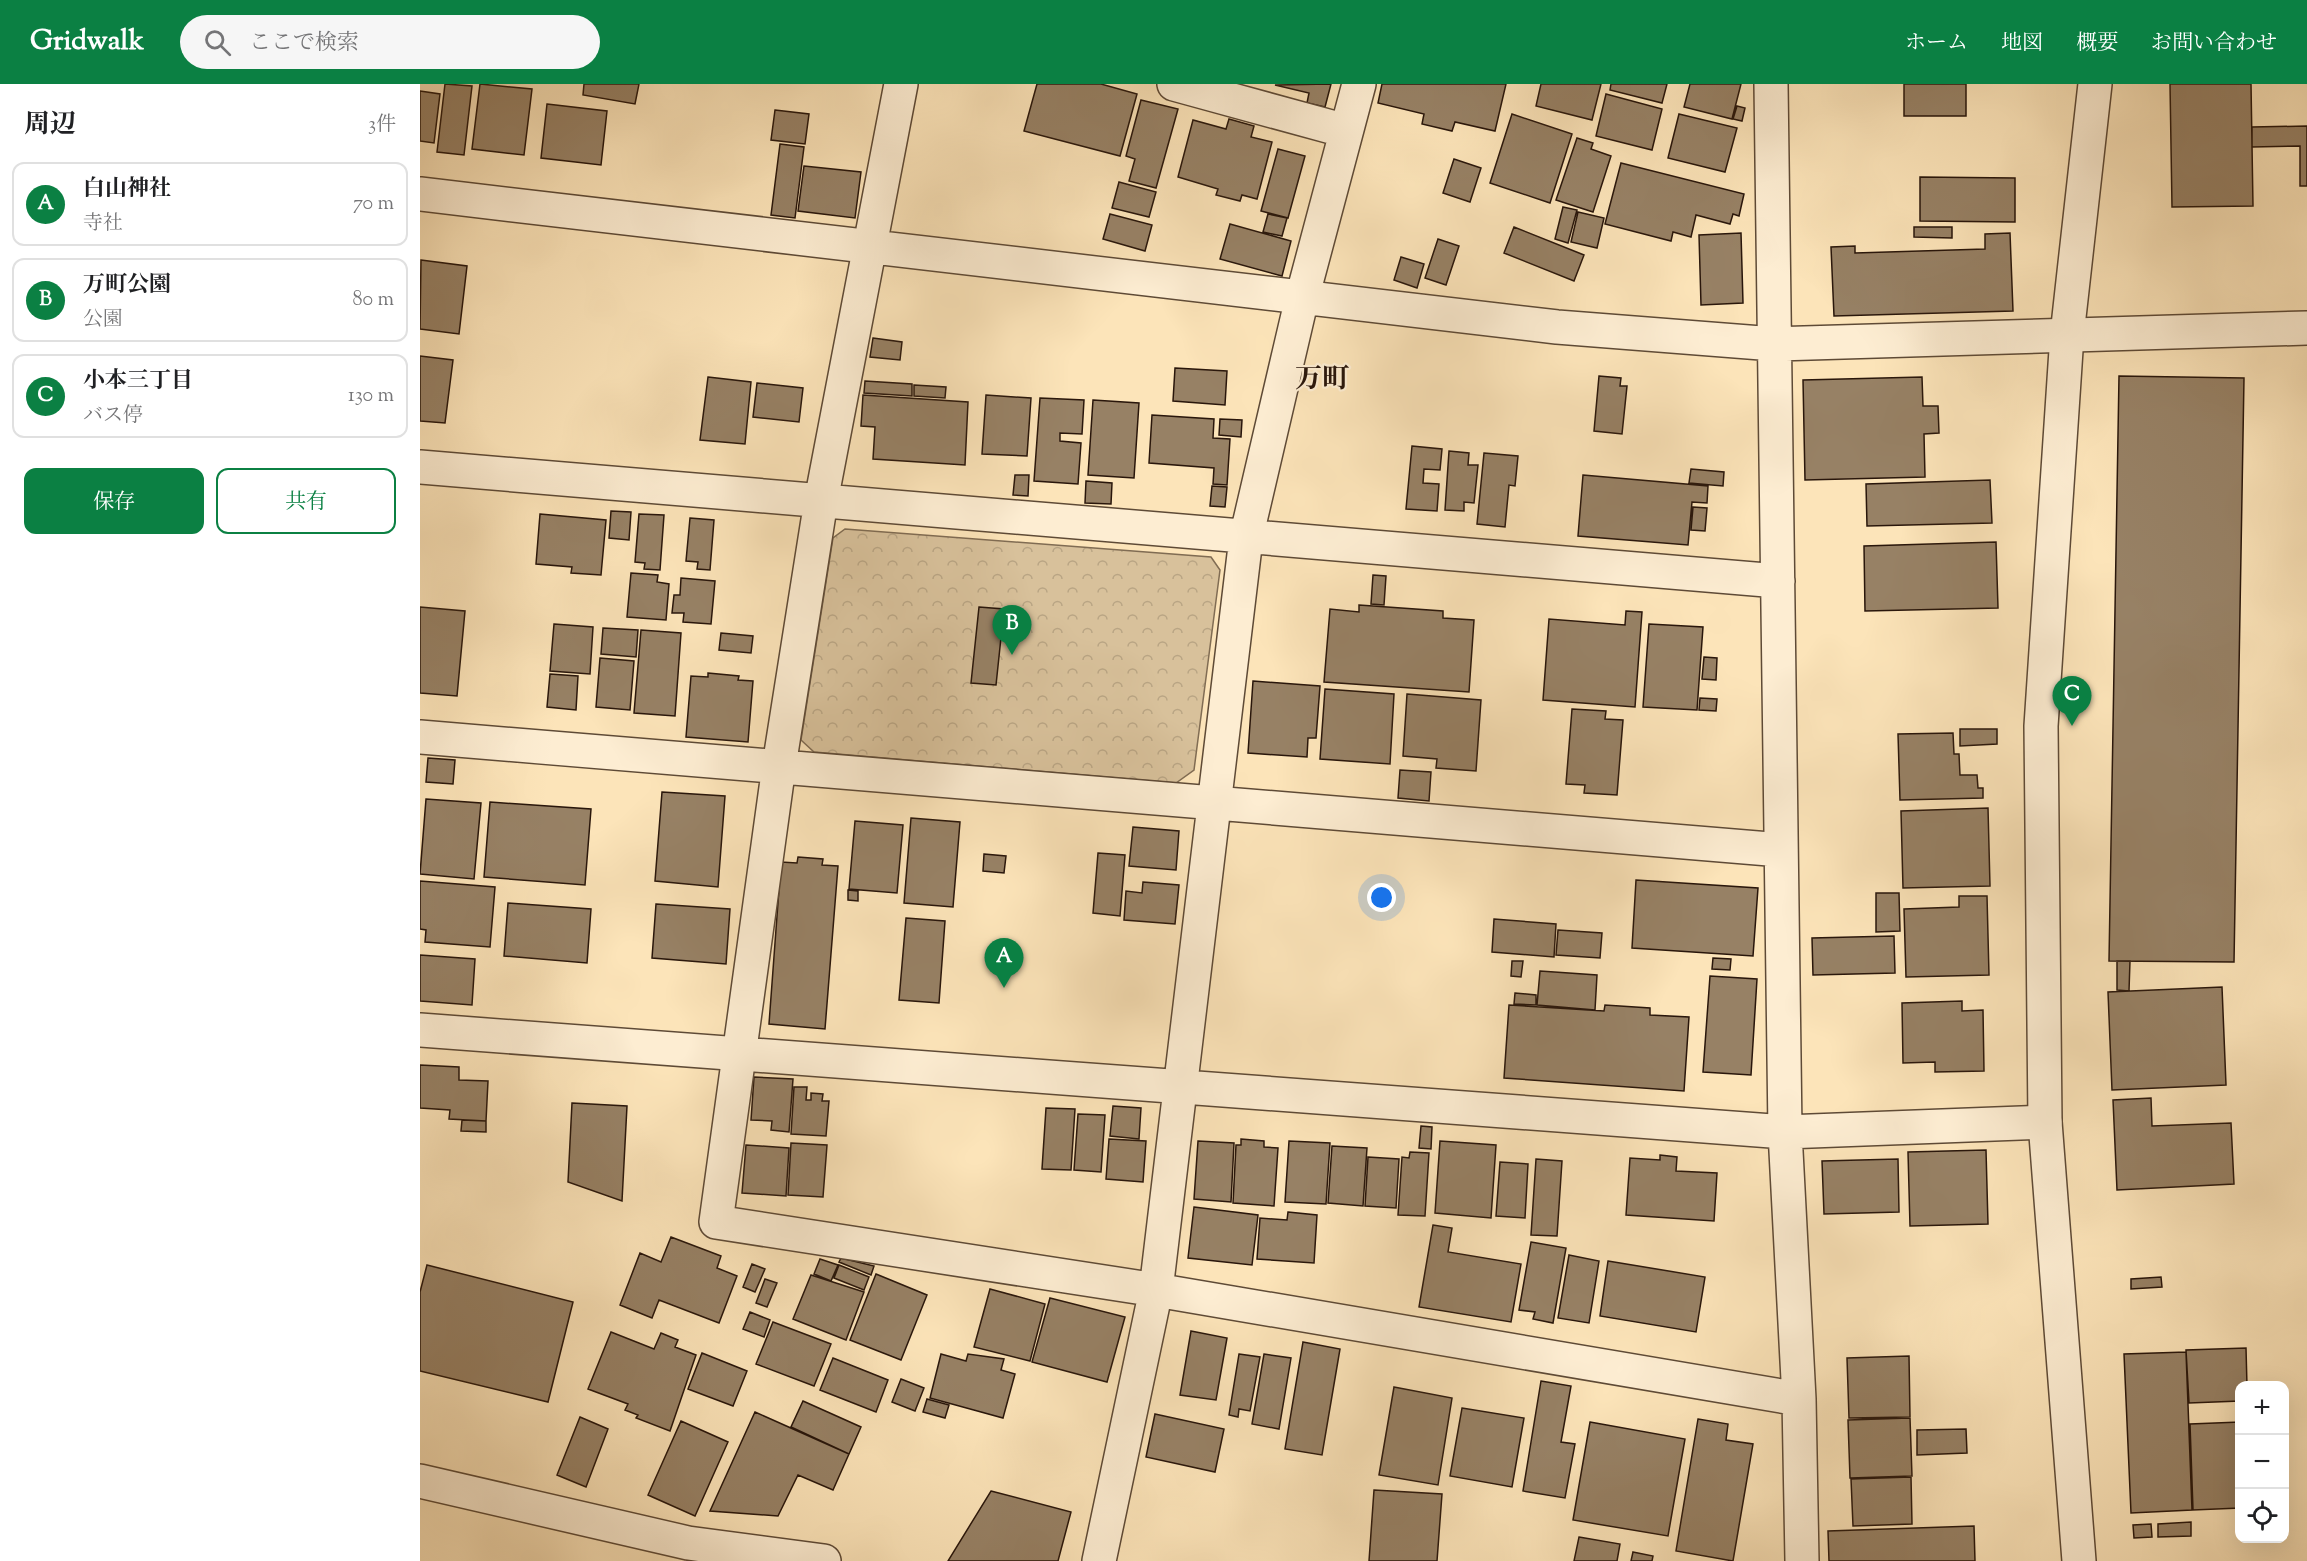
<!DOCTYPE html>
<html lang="ja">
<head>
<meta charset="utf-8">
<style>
	:root { --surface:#fff; --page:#f6f6f6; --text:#202124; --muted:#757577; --line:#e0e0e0; --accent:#0b8043 }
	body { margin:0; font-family:"Sorts Mill Goudy","Noto Serif JP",serif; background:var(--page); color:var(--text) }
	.controls { position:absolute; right:18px; bottom:18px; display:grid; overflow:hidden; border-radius:12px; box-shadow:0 6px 24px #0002 }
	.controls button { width:54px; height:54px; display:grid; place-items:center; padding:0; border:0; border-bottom:2px solid var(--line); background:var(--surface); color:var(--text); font:30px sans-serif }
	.you { position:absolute; left:962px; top:814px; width:21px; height:21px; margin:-15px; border:4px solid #fff; border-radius:50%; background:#1a73e8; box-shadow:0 0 0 9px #1a73e833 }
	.badge { display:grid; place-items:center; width:39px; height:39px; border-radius:50%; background:var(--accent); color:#fff; font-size:20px; font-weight:700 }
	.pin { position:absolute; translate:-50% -50px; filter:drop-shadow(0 2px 3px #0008) }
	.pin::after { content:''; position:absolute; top:32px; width:21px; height:18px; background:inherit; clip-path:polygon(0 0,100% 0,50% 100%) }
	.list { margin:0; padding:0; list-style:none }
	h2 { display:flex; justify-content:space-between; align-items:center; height:78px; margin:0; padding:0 24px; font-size:26px }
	h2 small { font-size:20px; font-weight:400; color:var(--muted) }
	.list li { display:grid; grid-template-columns:39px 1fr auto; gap:18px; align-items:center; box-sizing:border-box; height:84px; margin:0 12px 12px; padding:0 12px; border:2px solid var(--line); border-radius:12px }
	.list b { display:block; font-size:22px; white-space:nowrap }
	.list p { margin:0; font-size:20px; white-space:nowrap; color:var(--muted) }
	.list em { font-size:20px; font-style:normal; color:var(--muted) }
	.actions { display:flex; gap:12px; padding:18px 24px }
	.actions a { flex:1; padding:14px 0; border:2px solid var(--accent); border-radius:12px; text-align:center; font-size:21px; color:var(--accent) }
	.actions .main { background:var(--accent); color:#fff }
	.icon { flex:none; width:33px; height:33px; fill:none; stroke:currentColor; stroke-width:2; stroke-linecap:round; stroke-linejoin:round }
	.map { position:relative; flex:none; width:1887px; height:1477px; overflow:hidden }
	header { display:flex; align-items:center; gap:36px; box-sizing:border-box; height:84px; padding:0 30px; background:var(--accent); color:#fff }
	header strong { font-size:28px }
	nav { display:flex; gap:33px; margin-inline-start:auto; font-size:21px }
	.search { width:420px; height:54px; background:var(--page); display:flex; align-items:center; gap:15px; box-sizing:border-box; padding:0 21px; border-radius:33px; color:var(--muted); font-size:22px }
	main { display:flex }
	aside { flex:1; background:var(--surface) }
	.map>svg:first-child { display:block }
	.forest { fill:url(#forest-crowns); stroke:#806c53; stroke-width:1.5 }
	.building { fill:#978165; stroke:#29160b; stroke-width:1.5 }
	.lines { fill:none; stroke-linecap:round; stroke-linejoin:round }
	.minor-casing { stroke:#5e4a36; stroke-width:36 }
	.tertiary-casing { stroke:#5e4a36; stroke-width:36 }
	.minor { stroke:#fdedd2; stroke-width:33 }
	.tertiary { stroke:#fdedd2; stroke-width:33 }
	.labels { text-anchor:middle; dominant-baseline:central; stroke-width:4.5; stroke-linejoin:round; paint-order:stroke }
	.quarter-label { font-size:27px; font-weight:bold; fill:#29160b; stroke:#fdedd2 }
</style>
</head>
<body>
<header>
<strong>Gridwalk</strong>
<div class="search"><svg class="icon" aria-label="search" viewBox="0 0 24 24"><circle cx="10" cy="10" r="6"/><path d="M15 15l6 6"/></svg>ここで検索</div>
<nav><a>ホーム</a><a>地図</a><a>概要</a><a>お問い合わせ</a></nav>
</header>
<main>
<aside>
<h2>周辺<small>3件</small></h2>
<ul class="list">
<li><span class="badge">A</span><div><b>白山神社</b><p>寺社</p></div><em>70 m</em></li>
<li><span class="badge">B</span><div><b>万町公園</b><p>公園</p></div><em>80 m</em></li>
<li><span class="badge">C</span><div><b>小本三丁目</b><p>バス停</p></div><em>130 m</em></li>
</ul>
<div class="actions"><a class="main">保存</a><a>共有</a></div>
</aside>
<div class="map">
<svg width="1887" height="1477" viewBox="0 0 1887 1477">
	<defs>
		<pattern id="forest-crowns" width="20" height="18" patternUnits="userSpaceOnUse" patternTransform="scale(1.5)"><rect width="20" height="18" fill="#d8c19b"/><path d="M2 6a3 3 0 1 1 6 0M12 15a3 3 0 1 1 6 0" fill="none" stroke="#b9a584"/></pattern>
	</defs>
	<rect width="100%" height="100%" fill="#fce4b9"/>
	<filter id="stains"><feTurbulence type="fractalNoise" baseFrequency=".00333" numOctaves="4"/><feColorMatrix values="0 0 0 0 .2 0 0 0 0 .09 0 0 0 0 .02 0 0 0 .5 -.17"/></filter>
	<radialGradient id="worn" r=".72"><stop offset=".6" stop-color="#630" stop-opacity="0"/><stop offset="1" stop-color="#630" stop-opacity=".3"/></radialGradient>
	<path class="forest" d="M425,445L791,473L800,486L774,686L756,699L394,668L381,656L413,454Z"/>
	<path class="building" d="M25,0L52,2L44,71L17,68Z
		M60,0L112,5L104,71L52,65Z
		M164,0H219L215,20L163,11Z
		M617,0H681L717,10L700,72L604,47Z
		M911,0L905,23L887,19L889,9L855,1Z
		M962,0H1086L1075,47L1035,38L1032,47L1002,40L1004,30L958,19Z
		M1121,0H1181L1172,36L1116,22Z
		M1191,0H1247L1242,19L1190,6Z
		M1270,0H1321L1312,35L1264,23Z
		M1484,0H1546V32H1484Z
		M1750,0H1831L1833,122L1752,123Z
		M0,7L20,10L14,59L0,57Z
		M1186,10L1242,25L1232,66L1176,52Z
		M721,16L758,25L736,104L709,97L715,75L706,72Z
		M127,20L187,27L181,81L121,74Z
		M1317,22L1325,24L1322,37L1313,35Z
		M355,26L389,30L385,60L351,56Z
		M1092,30L1152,50L1130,119L1070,99Z
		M1259,30L1317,44L1305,88L1248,74Z
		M809,35L834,42L831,53L852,58L837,115L822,111L820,117L796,111L798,105L758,93L773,36L806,45Z
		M1887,42V102H1880V62L1832,63V43Z
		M1157,54L1173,59L1171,65L1191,72L1173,128L1136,116Z
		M360,60L384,63L375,134L351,131Z
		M858,65L885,72L868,134L841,127Z
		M1034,75L1061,84L1050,118L1023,109Z
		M1201,79L1324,110L1319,132L1313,130L1310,140L1276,131L1271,153L1253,148L1251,157L1185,140Z
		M384,82L441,88L435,134L378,127Z
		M1500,93L1595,94V138L1500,137Z
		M699,98L736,108L729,133L692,124Z
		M1143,123L1157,126L1148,159L1135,155Z
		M1158,128L1184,134L1177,164L1151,158Z
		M690,130L732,141L725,167L683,155Z
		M848,130L867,134L862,152L843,148Z
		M810,140L871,157L862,192L800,175Z
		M1094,143L1164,171L1154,197L1084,169Z
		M1494,143H1532V154L1494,153Z
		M1321,149L1323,219L1281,221L1279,151Z
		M1590,149L1593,227L1414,232L1411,163L1435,162V169L1565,165V150Z
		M1018,155L1039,162L1026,201L1005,194Z
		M981,173L1004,180L997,204L974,196Z
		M1,176L47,182L39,250L0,245Z
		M453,254L482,258L480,276L450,273Z
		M0,272L33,276L25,339L0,337Z
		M755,284L807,287L805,321L753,317Z
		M1179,292L1201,294L1200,302H1207L1202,350L1174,347Z
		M1699,292L1824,294L1814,878L1689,877Z
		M288,293L331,298L325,360L280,356Z
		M1502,293L1503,322H1518L1519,349L1504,350L1505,393L1385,396L1383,296Z
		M445,297L492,300V312L444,309Z
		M337,299L383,304L379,338L333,333Z
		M494,301L526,303L525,314L494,312Z
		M443,311L548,318L545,381L453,375L455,343L441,342Z
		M566,311L611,314L607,372L562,370Z
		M620,314L664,316L662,350L640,349V357L661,359L658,400L614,397Z
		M673,316L719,319L714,394L668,391Z
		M732,331L794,335L793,354L810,355L807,401L793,400L794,384L729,379Z
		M800,335L822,336L821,353L799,351Z
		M992,362L1022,365L1020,386L1004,385L1003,399L1019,400L1017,427L986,425Z
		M1029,367L1049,369L1048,381H1058L1054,419L1044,418V427L1025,426Z
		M1064,369L1098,372L1095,402L1089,401L1085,443L1057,440Z
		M1271,385L1304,388L1303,402L1269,399Z
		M595,391H609L608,412L593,411Z
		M1163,391L1288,402L1287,419L1272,418L1268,461L1158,452Z
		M1570,396L1572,439L1447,442L1446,400Z
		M666,397L692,399L691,420L665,419Z
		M792,402L807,403L805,423L790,422Z
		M1273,423L1287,424L1285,447L1271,446Z
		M191,427L211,428L209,456L189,454Z
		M120,430L186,436L181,491L151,489L152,483L116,480Z
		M219,430L244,431L240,486L224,485L225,479L215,478Z
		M270,434L294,436L290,486L277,485L278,478L266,477Z
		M1576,458L1578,524L1445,527L1444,462Z
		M211,489L238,491L237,498L249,500L246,536L207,533Z
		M953,491L966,492L964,521L951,520Z
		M261,494L295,497L291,540L263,538L264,529H252L254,511H260Z
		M939,521L1023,527V534L1054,536L1049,608L904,598L910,525L939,528Z
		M0,523L45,527L37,612L0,609Z
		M559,523L584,525L576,601L551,599Z
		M1206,527L1222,528L1215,623L1123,616L1129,535L1205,541Z
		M134,540L173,543L170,590L130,587Z
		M1229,540L1283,543L1277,626L1223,623Z
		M183,544L218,546L216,573L181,570Z
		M221,546L261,549L255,632L214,629Z
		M301,549L333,552L331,569L299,566Z
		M1284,573L1297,574L1296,596L1282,595Z
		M180,574L214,577L210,626L176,623Z
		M288,589L319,592L318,596L333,597L328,658L266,653L271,592L288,593Z
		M130,590L158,592L156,626L127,623Z
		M833,597L900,602L896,654H888L887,673L828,669Z
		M905,605L974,610L970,680L900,675Z
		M987,610L1061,616L1056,687L1016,684L1017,675L983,672Z
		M1280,614L1297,615L1296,627L1279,626Z
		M1152,625L1186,627L1185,635L1203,636L1197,711L1164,709L1165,701L1146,700Z
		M1540,645H1577V660L1540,662Z
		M1533,649L1534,670H1539L1540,691H1557L1558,704H1563V714L1480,716L1478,650Z
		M8,674L35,676L33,700L6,698Z
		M980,686L1011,688L1009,717L978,714Z
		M242,708L305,712L298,803L235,797Z
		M6,715L61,719L54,795L0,790Z
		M70,718L171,725L165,801L64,793Z
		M1568,724L1570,802L1483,804L1481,727Z
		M491,734L540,738L533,823L484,819Z
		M435,737L483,741L477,809L429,805Z
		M713,743L759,747L756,786L709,782Z
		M678,769L705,771L700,832L673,829Z
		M564,770L586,772L584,789L563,787Z
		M378,773L403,775L402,781L418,782L405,945L349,940L361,778L377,779Z
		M1216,796L1338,804L1333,872L1212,864Z
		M0,797L75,803L70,863L5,858L6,846L0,845Z
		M723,798L759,801L755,840L704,836L706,807L722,809Z
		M428,806L438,807V817L428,816Z
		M1456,809H1479L1480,847L1456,848Z
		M1539,812H1567L1569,891L1486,893L1484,825L1539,823Z
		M88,819L171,825L167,879L84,872Z
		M236,820L310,825L306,880L232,874Z
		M486,834L525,837L519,919L479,916Z
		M1074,835L1136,840L1134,873L1072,868Z
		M1138,846L1182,849L1180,874L1136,871Z
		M1474,852L1475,889L1393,891L1392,854Z
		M0,871L55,875L52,921L0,917Z
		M1293,874L1311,875L1310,886L1292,885Z
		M1092,877H1103L1101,893L1091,892Z
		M1697,877H1710L1709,907L1697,906Z
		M1120,887L1177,891L1175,926L1117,921Z
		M1290,892L1337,895L1331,991L1283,988Z
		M1802,903L1806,1001L1692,1006L1688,908Z
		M1095,909L1116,911V921L1094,920Z
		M1542,917V927L1563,926L1564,987L1515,988V978L1483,979L1482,919Z
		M1089,921L1184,927L1185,921L1230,924V931L1269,933L1264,1007L1084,994Z
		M0,981L39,983V996L68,997L66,1037L29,1035L30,1026L0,1024Z
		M334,993L373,995L369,1048L351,1046L352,1037L331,1036Z
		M374,1003H387L386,1016H391V1009L403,1010L402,1017H409L406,1052L371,1050Z
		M1731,1014L1732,1042L1811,1039L1814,1100L1697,1106L1693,1016Z
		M152,1019L207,1022L202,1117L148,1098Z
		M693,1022L721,1024L719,1055L690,1052Z
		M626,1024L655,1025L651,1086L622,1085Z
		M658,1030L685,1031L681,1088L654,1086Z
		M42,1036L66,1037V1048L41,1047Z
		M1001,1042L1012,1043L1011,1065L999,1064Z
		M689,1055L726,1057L723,1098L686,1095Z
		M821,1055L844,1057V1063L858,1064L854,1122L813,1119L816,1061H821Z
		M778,1057L814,1059L811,1118L774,1115Z
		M869,1057L910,1059L906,1120L865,1118Z
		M1020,1057L1076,1061L1071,1134L1015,1129Z
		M371,1059L407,1061L403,1113L368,1111Z
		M326,1061L369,1064L366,1112L322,1109Z
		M912,1062L947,1064L943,1122L908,1119Z
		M1566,1066L1568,1140L1490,1142L1488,1068Z
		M990,1068L1009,1069L1005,1132L978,1131L982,1073L989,1074Z
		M1240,1071L1257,1073L1256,1087L1297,1089L1294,1137L1206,1131L1210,1074L1240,1076Z
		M948,1073L979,1075L976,1124L945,1122Z
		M1116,1075L1142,1077L1137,1152L1111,1151Z
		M1478,1075L1479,1128L1404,1130L1402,1077Z
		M1080,1078L1108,1080L1105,1134L1076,1132Z
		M774,1123L838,1131L832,1181L768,1174Z
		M868,1128L897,1131L894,1179L837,1175L840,1134L867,1136Z
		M1013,1141L1032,1144L1028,1168L1101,1180L1091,1238L999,1223Z
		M251,1153L301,1172L297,1184L317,1192L299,1239L239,1216L232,1234L200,1221L220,1169L241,1178Z
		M1111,1158L1146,1164L1133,1239L1113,1235L1115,1228L1099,1226Z
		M1149,1171L1179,1177L1169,1239L1138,1234Z
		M421,1174L454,1182L451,1191L419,1178Z
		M400,1175L418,1181L411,1197L394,1190Z
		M1188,1177L1285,1193L1276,1248L1180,1232Z
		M332,1180L345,1185L335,1208L323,1203Z
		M7,1181L153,1218L128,1318L0,1287V1208Z
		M419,1181L449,1193L444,1206L414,1194Z
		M456,1190L507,1211L481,1276L430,1256Z
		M391,1191L444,1208L426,1256L373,1235Z
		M1741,1193L1742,1203L1711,1205V1195Z
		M345,1195L357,1199L347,1223L336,1219Z
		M570,1205L625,1220L610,1277L554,1263Z
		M630,1214L705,1233L687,1298L612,1278Z
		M330,1228L350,1236L344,1253L323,1245Z
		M353,1238L411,1260L394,1302L336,1280Z
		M771,1247L807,1254L796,1316L760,1311Z
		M191,1248L234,1265L241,1249L258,1256L255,1263L276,1271L250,1347L216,1334L218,1331L205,1326L208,1320L168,1305Z
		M883,1258L920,1265L902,1371L865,1365Z
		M1826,1264L1827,1302H1820V1317L1769,1319L1766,1266Z
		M1766,1268L1772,1426L1711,1429L1704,1270Z
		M282,1269L327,1287L313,1322L268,1305Z
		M521,1270L546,1277L548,1270L584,1275L581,1286L595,1290L583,1334L510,1314Z
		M819,1270L840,1273L830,1327L819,1325L818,1333L809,1331Z
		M844,1270L871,1274L859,1345L832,1340Z
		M1489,1272L1490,1333L1429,1334L1427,1274Z
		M413,1274L468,1296L456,1328L400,1306Z
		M481,1295L504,1304L495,1327L472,1318Z
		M1121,1297L1151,1302L1141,1358L1155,1360L1145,1414L1103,1407Z
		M974,1303L1032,1314L1018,1401L959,1391Z
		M507,1315L529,1321L525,1334L503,1328Z
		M383,1317L441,1343L429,1370L371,1343Z
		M1042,1324L1104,1334L1092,1403L1030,1392Z
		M335,1328L429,1370L413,1406L378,1391L358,1432L290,1427Z
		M735,1330L804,1345L795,1388L726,1373Z
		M160,1333L188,1345L166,1403L137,1391Z
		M1490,1334L1492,1392L1430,1394L1428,1336Z
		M1278,1335L1308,1340L1306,1356L1333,1360L1313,1477L1256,1467Z
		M261,1337L308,1358L275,1432L228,1411Z
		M1170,1338L1265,1355L1248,1452L1153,1436Z
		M1820,1338V1424L1773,1426L1770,1340Z
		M1546,1345L1547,1369L1497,1371V1346Z
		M1491,1393L1492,1440L1433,1442L1431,1395Z
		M954,1406L1022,1410L1017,1477H949Z
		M571,1407L651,1428L638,1477H528Z
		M1771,1438V1452L1738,1453V1440Z
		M1731,1440L1732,1453L1714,1454L1713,1441Z
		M1554,1442L1555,1477H1409L1408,1447Z
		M1159,1453L1200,1460L1197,1477H1154Z
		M1213,1468L1233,1472L1232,1477H1211Z"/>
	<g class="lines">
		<g class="minor-casing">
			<path id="minor" d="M481,0L401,417L359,682L296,1138L736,1206L1379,1315
				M754,0L926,47
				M1351,0L1365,1048L1379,1315L1382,1477
				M0,110L1137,243L1354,260L1887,244
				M0,383L1358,497
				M0,653L1361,766
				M0,946L1365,1048L1625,1038
				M0,1397L268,1459L404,1477
				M679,1477L736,1206L826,454L882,214L939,0"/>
		</g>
		<g class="tertiary-casing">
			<path id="tertiary" d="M1659,1477L1625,1038L1621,642L1647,251L1675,0"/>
		</g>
		<use href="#minor" class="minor"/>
		<use href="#tertiary" class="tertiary"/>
	</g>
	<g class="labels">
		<g class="quarter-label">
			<text x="902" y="296">万町</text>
		</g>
	</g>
	<rect width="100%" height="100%" filter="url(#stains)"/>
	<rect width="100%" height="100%" fill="url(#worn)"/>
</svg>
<div class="controls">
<button>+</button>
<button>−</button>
<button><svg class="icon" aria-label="locate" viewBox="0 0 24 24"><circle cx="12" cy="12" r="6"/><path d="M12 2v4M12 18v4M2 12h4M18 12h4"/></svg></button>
</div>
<div class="you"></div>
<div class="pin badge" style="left:584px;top:904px">A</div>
<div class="pin badge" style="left:592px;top:571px">B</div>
<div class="pin badge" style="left:1652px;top:642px">C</div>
</div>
</main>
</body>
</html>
